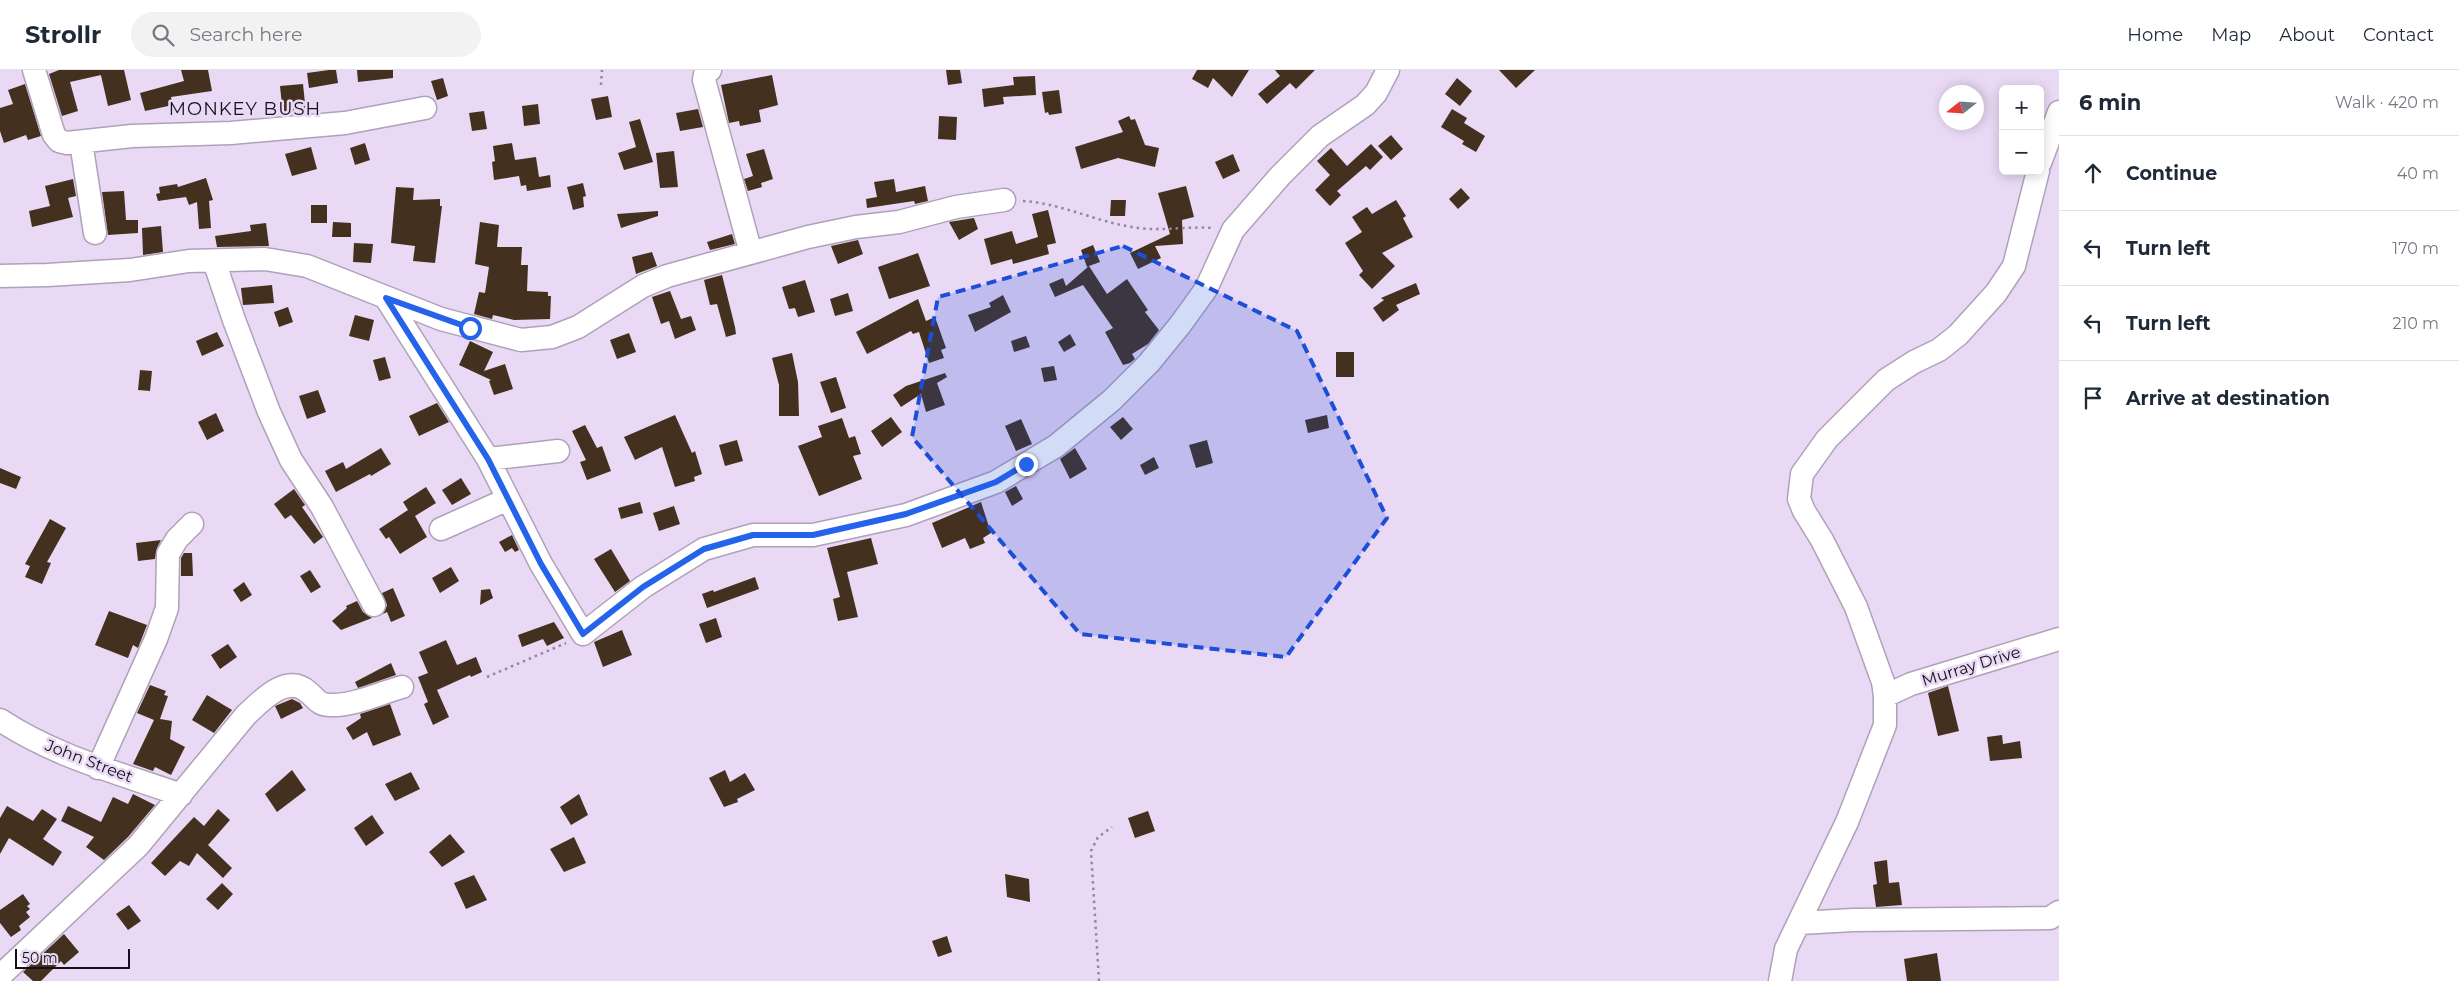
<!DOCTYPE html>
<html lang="en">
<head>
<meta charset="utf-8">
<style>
	:root { --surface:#fff; --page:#f2f2f3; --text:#1f2937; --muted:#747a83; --line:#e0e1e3 }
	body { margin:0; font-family:Montserrat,sans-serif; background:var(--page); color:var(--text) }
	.controls { position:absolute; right:15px; top:15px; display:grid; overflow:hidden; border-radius:8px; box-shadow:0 2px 12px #0003 }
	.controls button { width:45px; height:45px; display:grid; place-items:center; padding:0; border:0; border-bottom:1px solid var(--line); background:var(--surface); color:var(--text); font:25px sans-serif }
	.compass { position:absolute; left:1939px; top:15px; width:45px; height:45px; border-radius:50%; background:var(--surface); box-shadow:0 2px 12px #0003; rotate:253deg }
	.scale { position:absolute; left:15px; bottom:12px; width:115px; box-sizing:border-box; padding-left:5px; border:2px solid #140f18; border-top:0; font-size:14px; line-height:18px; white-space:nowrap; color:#140f18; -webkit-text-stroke:4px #e9d9f4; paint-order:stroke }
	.stop { position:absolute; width:15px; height:15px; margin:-11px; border:4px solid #2563eb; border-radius:50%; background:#fff }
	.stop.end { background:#2563eb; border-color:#fff; box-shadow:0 1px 5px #0008 }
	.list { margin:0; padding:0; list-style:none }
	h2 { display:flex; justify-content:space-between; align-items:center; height:65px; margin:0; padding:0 20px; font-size:21px }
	h2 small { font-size:16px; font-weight:400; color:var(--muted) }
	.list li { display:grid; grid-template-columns:32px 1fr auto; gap:15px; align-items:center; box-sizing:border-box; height:75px; padding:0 20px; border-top:1px solid var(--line) }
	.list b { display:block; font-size:19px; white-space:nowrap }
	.list em { font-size:16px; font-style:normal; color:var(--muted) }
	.icon { flex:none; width:28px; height:28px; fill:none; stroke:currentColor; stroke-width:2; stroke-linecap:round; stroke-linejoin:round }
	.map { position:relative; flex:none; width:2059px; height:911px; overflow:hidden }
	header { display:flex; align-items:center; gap:30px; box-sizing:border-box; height:70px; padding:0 25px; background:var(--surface); border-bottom:1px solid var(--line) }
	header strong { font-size:24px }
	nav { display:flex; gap:28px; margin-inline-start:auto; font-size:18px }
	.search { width:350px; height:45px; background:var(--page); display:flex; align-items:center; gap:12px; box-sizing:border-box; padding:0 18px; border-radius:28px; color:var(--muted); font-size:19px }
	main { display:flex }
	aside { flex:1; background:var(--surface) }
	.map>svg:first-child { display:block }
	.building { fill:#44301f }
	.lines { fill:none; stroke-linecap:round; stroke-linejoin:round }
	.minor-casing { stroke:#b0a1ba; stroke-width:25 }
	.path { stroke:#93879b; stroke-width:2.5; stroke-dasharray:2.5 4; stroke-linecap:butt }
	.minor { stroke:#fff; stroke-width:22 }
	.route { stroke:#2563eb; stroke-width:6 }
	.marked { fill:#1d4ed8; fill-opacity:0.2; stroke:#1d4ed8; stroke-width:4; stroke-dasharray:10 6; stroke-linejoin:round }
	.labels { text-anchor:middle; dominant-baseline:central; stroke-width:5; stroke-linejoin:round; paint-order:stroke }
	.street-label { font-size:16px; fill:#140f18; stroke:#e9d9f4 }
	.neighbourhood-label { font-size:18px; letter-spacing:1px; fill:#140f18; stroke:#e9d9f4 }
</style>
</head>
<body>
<header>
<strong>Strollr</strong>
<div class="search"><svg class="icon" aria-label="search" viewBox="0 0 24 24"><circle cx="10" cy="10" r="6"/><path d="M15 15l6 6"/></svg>Search here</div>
<nav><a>Home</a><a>Map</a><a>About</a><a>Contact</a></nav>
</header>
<main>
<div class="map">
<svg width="2059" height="911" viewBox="0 0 2059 911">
	<rect width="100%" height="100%" fill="#e9d9f4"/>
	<path class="building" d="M59,0H124L131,30L108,36L100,1L101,5L70,12L78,41L62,46L49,4Z
		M181,0H208L212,21L171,27L173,35L145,41L140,23L184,11Z
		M329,0H336L338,13L309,18L307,3Z
		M357,0H393V8L358,12Z
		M946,0H960L962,13L948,15Z
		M1197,0H1249L1232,27L1213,8L1208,18L1192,9Z
		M1275,0H1315L1296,19L1290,13L1267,34L1258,24L1280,6Z
		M1499,0H1535L1516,18Z
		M772,5L778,35L759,40L761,52L740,56L739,51L729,53L721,15Z
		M1035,6L1036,25L1003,27L1004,34L984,37L982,19L1014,15L1013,7Z
		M443,8L448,26L437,30L431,11Z
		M1457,8L1472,21L1460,36L1445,24Z
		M25,14L41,66L28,70L26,65L4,73L0,61V38L13,34L8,20Z
		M303,14L306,43L283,45L280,16Z
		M1059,20L1062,43L1049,45L1048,42L1045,43L1042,22Z
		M608,26L612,47L596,50L591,29Z
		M538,34L540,54L524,56L522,36Z
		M698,39L703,57L680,61L676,43Z
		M1452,39L1467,48L1464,53L1485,66L1476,82L1462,74L1464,71L1441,57Z
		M484,41L487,59L472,61L469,43Z
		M939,46L957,47L956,70L938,69Z
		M1129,46L1131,50L1135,49L1145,75L1159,78L1155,97L1118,88L1081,99L1075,77L1123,62L1118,51Z
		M640,49L653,92L624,100L618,83L636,77L629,52Z
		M1391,65L1403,79L1391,90L1378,76Z
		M365,73L370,90L355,95L350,78Z
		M512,73L515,90L536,87L539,107L550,105L551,117L527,121L526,115L521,116L519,106L494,110L492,92L495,91L493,76Z
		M1371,74L1383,87L1370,100L1366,96L1337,121L1341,125L1330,136L1315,120L1330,105L1317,91L1331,78L1347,96Z
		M311,77L317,99L292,106L285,84Z
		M764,79L773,109L761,113L762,117L748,121L744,109L753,106L746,84Z
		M674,81L678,117L660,118L656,83Z
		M1233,84L1240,101L1223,109L1215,92Z
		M206,108L213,130L209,131L211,158L199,159L197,132L189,135L186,127L158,131L156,124L160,123L159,117L177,114L178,117Z
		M73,109L76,126L68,128L73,147L32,157L29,141L50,136L45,116Z
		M894,109L896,122L925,116L928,131L915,134L914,131L867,138L866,129L877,127L874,112Z
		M583,113L586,126L583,127L584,137L573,140L567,117Z
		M1186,116L1194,147L1182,150L1183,174L1155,176L1161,188L1138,199L1130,183L1170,164L1158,123Z
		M396,117L414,118L413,130L440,129V136H442L435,193L413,191L415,176L391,173Z
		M1461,118L1470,128L1458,139L1449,129Z
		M124,121L126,150H138V163L108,165L102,122Z
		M1111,130H1126L1125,146H1110Z
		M1396,130L1406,146L1403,148L1413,167L1382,183L1395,196L1372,219L1359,205L1363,201L1345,173L1362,162L1352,147L1367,137L1372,144Z
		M311,135H327V153H311Z
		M1048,140L1056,173L1047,175L1049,184L1013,194L1012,189L991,195L984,169L1012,161L1016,174L1038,167L1032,144Z
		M658,141V146L621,158L617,144Z
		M974,148L978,159L959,170L949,152Z
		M333,152L351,153V167H332Z
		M480,152L499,155L497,177H522L521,195H528L527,221L548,222V226H551L550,249L514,250L493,245L492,249L474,244L479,222L485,223L489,197L475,194Z
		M266,153L269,176L217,177L215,166L251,161L250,155Z
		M161,156L163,182L143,185L142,158Z
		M732,164L735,174L710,180L707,172Z
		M858,170L863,184L838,194L831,176Z
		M354,173L373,174L371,193L353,192Z
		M1093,175L1100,192L1089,196L1107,224L1127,209L1148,240L1145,242L1159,260L1148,274L1132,284L1135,289L1130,293L1123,295L1105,262L1113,258L1083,215L1055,227L1049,214L1063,208L1066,216L1089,196L1087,197L1081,180Z
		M652,182L657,196L636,204L632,187Z
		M918,183L930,216L889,229L878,197Z
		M722,205L735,257L736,264L726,267L717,234L710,235L704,210Z
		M805,210L815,242L798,247L795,238L789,239L782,217Z
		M1416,213L1420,224L1396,235L1399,240L1383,252L1373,238L1384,230L1381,228Z
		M272,215L274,233L243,235L241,218Z
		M670,221L681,249L691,246L696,260L675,269L669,251L661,254L652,227Z
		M848,223L853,241L835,246L830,229Z
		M1003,225L1011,242L975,262L968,245L991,237L989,233Z
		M918,229L926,251L935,247L946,278L941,280L944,288L929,293L919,262L913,264L911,261L867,284L856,262Z
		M288,237L293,252L279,257L274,242Z
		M355,245L374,250L369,271L349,266Z
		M217,262L224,276L202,286L196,271Z
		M629,263L636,282L617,289L610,270Z
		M1070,264L1076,275L1064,282L1058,272Z
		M1026,266L1030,277L1014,282L1011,271Z
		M470,271L493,282L484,301L505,294L513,319L494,325L489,311L491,310L459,295Z
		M1336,282H1354V307H1336Z
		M792,283L798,312L799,346H779V315L772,288Z
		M385,287L391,308L379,311L373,290Z
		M1054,296L1057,310L1044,312L1041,298Z
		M140,300L152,301L150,321L138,320Z
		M945,303L947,307L937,313L945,335L926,342L921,324L901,337L893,325L906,316Z
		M836,307L846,338L831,343L820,312Z
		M318,320L326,342L307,349L299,326Z
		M437,333L449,352L419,366L409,346Z
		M216,343L224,361L207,370L198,352Z
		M675,345L692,383L695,381L702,404L694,407L695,411L675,417L662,377L635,390L624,367Z
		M1327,345L1329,358L1308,363L1305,350Z
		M891,347L902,362L882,377L871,361Z
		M1123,347L1133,359L1121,370L1110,357Z
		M842,348L849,368L855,366L861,384L853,386L862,409L819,426L798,376L822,367L818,356Z
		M1021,349L1032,374L1016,381L1005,356Z
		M585,355L597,378L602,376L611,401L587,410L580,392L586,390L572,361Z
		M737,370L743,391L725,396L719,375Z
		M1207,370L1213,393L1196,398L1189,375Z
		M381,378L391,394L371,406L370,404L336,422L325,401L343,392L346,399Z
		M1075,378L1087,399L1070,409L1060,389Z
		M1154,387L1159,398L1145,405L1140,395Z
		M0,398L21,407L16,419L0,413Z
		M461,408L471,424L452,435L442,420Z
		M1016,416L1023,429L1012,436L1005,422Z
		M426,417L436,433L415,446L427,467L400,484L389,467L386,469L379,459L408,440L403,432Z
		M294,419L305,435L302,437L323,467L314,474L291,445L285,449L274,434Z
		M640,432L643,443L621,449L618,438Z
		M981,432L991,463L983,468L985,473L970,479L965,468L942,478L932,453Z
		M674,436L680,454L659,461L653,443Z
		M50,449L66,458L47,492L51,493L42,514L25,507L30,496L25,494Z
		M512,465L519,480L515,482L512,478L505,482L499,472Z
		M871,468L878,494L847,502L858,547L838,551L833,529L840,527L827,478Z
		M161,470L157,478L155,489L138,491L136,473Z
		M611,479L630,511L615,522L594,489Z
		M184,483H192L193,506H181V488Z
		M451,497L459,511L440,523L432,508Z
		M310,500L321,517L311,523L300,506Z
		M755,507L759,519L707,538L702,524L713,520L714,522Z
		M244,512L252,525L241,532L233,520Z
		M393,518L405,546L391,552L387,542L383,544L387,535L382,523Z
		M490,519L493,528L480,535L481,520Z
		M357,531L363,542L372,548L341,560L332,551L347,538L346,536Z
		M109,541L147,555L138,578L133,575L128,588L95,575Z
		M716,548L722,567L706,573L699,554Z
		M554,552L564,568L547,576L543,569L522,577L518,565Z
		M622,560L632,585L603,597L594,572Z
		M446,570L457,595L476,587L482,602L471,607L470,605L437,620L449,647L433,655L424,634L428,632L418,607L428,603L419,582Z
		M228,574L237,587L220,599L211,585Z
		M391,593L396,605L358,618L355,612Z
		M150,615L166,621L164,625L168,626L160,649L172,651L170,669L185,677L171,705L155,697L153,701L133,694L154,650L137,643Z
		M1948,616L1959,661L1938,666L1928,623Z
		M207,625L232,640L214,663L192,650Z
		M292,629L300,633L303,638L281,649L275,636Z
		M390,634L401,665L373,676L367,662L353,670L346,658L361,648L360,644Z
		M2002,665L2003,674L2020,671L2022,688L1990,691L1987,667Z
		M292,700L306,720L277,742L265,724Z
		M725,700L730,712L745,703L755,720L737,729L738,732L724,737L709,708Z
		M411,702L420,719L395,731L385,714Z
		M133,724L155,735L128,767L104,790L86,777L94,767L61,751L68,736L101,752L113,727L128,734Z
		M579,724L588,745L571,755L560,737Z
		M7,736L33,751L42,739L57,749L43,769L62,782L53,796L9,768L0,784V748Z
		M218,739L230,750L208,775L232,798L223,808L197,783L189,796L180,791L165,806L151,793L194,747L204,756Z
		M1148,741L1155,761L1135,768L1128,748Z
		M372,745L384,763L366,776L354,758Z
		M450,764L465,782L442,797L429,782Z
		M574,767L586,793L564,802L550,779Z
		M1887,790L1889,813L1899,812L1902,835L1876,837L1873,815L1877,814L1874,792Z
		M1005,804L1029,809L1030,832L1007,827Z
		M474,805L487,830L466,839L454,813Z
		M222,813L233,824L218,840L206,829Z
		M23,824L30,834L27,836L30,839L26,842L30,847L19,856L21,860L11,867L0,853V840Z
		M129,835L141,851L128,860L116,844Z
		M64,864L79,882L64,895L61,891L41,911H33L23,902Z
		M947,866L952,882L938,887L932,871Z
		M1937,883L1941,911H1907L1904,889Z"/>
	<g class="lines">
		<g class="minor-casing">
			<path id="minor" d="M34,0L54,65L59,71L67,73L132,66L231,63L345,53L425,38
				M710,0L705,4L704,10L751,183
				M81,72L95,163
				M2040,93L2059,42
				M214,191L234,250L269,342L291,390L322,437L374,535
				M0,206L47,205L130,200L189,191L265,189L307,196L441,249L521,270L552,267L578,257L643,216L667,206L808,167L856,157L899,152L956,137L1004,130
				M386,228L488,389L541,494L583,564L643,517L704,479L753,465H813L906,445L996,412L1056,376L1112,330L1149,293L1180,255L1206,219L1233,160L1280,106L1320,66L1365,35L1376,23L1388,0
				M488,389L558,381
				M441,459L508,429
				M1885,626L1911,614L2059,569
				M0,650C56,687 119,703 181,725
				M98,698L156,569L167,538L168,484L177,469L192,454
				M1800,853L1853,850L2050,848L2059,842
				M0,906L138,776L246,645C262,630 287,603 308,622C317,629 318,635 330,635C354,636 380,623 402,617
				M1780,911L1786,879L1847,752L1885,655V626L1883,612L1856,537L1822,470L1804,441L1799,429L1802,404L1827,369L1886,310L1914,292L1939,280L1958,265L1996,223L2014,196L2038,101"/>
		</g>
		<path class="path" d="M601,15L602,0
			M1023,131C1060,133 1094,151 1132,157C1158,162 1186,156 1213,158
			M487,607L566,573
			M1099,911L1091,781L1098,767L1112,757"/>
		<use href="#minor" class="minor"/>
	</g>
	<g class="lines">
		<path class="route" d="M470,258L386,228L488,389L541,494L583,564L643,517L704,479L753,465H813L906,444L996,412L1026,394"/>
	</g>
	<path class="marked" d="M1123,176L1297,261L1387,448L1286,587L1080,564L912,367L938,227Z"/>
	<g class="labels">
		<g class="street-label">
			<text transform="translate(1971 596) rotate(-17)">Murray Drive</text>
			<text transform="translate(89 691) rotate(21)">John Street</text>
		</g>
		<g class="neighbourhood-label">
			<text x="245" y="39">MONKEY BUSH</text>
		</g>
	</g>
</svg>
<div class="controls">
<button>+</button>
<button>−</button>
</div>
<svg class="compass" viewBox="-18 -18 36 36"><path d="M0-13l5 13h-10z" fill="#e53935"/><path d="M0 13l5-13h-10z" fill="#747a83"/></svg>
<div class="scale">50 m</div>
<div class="stop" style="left:470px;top:258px"></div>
<div class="stop end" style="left:1026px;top:394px"></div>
</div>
<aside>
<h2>6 min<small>Walk · 420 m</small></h2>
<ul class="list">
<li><svg class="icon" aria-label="ahead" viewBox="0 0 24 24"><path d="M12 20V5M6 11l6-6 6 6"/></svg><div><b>Continue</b></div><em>40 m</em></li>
<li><svg class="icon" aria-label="left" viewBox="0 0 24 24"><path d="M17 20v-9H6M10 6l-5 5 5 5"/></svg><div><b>Turn left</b></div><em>170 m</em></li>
<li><svg class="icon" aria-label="left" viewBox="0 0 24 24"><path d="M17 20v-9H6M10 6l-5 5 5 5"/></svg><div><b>Turn left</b></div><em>210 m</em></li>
<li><svg class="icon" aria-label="arrive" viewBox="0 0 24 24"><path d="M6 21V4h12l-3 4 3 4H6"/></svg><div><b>Arrive at destination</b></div></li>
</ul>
</aside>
</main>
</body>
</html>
